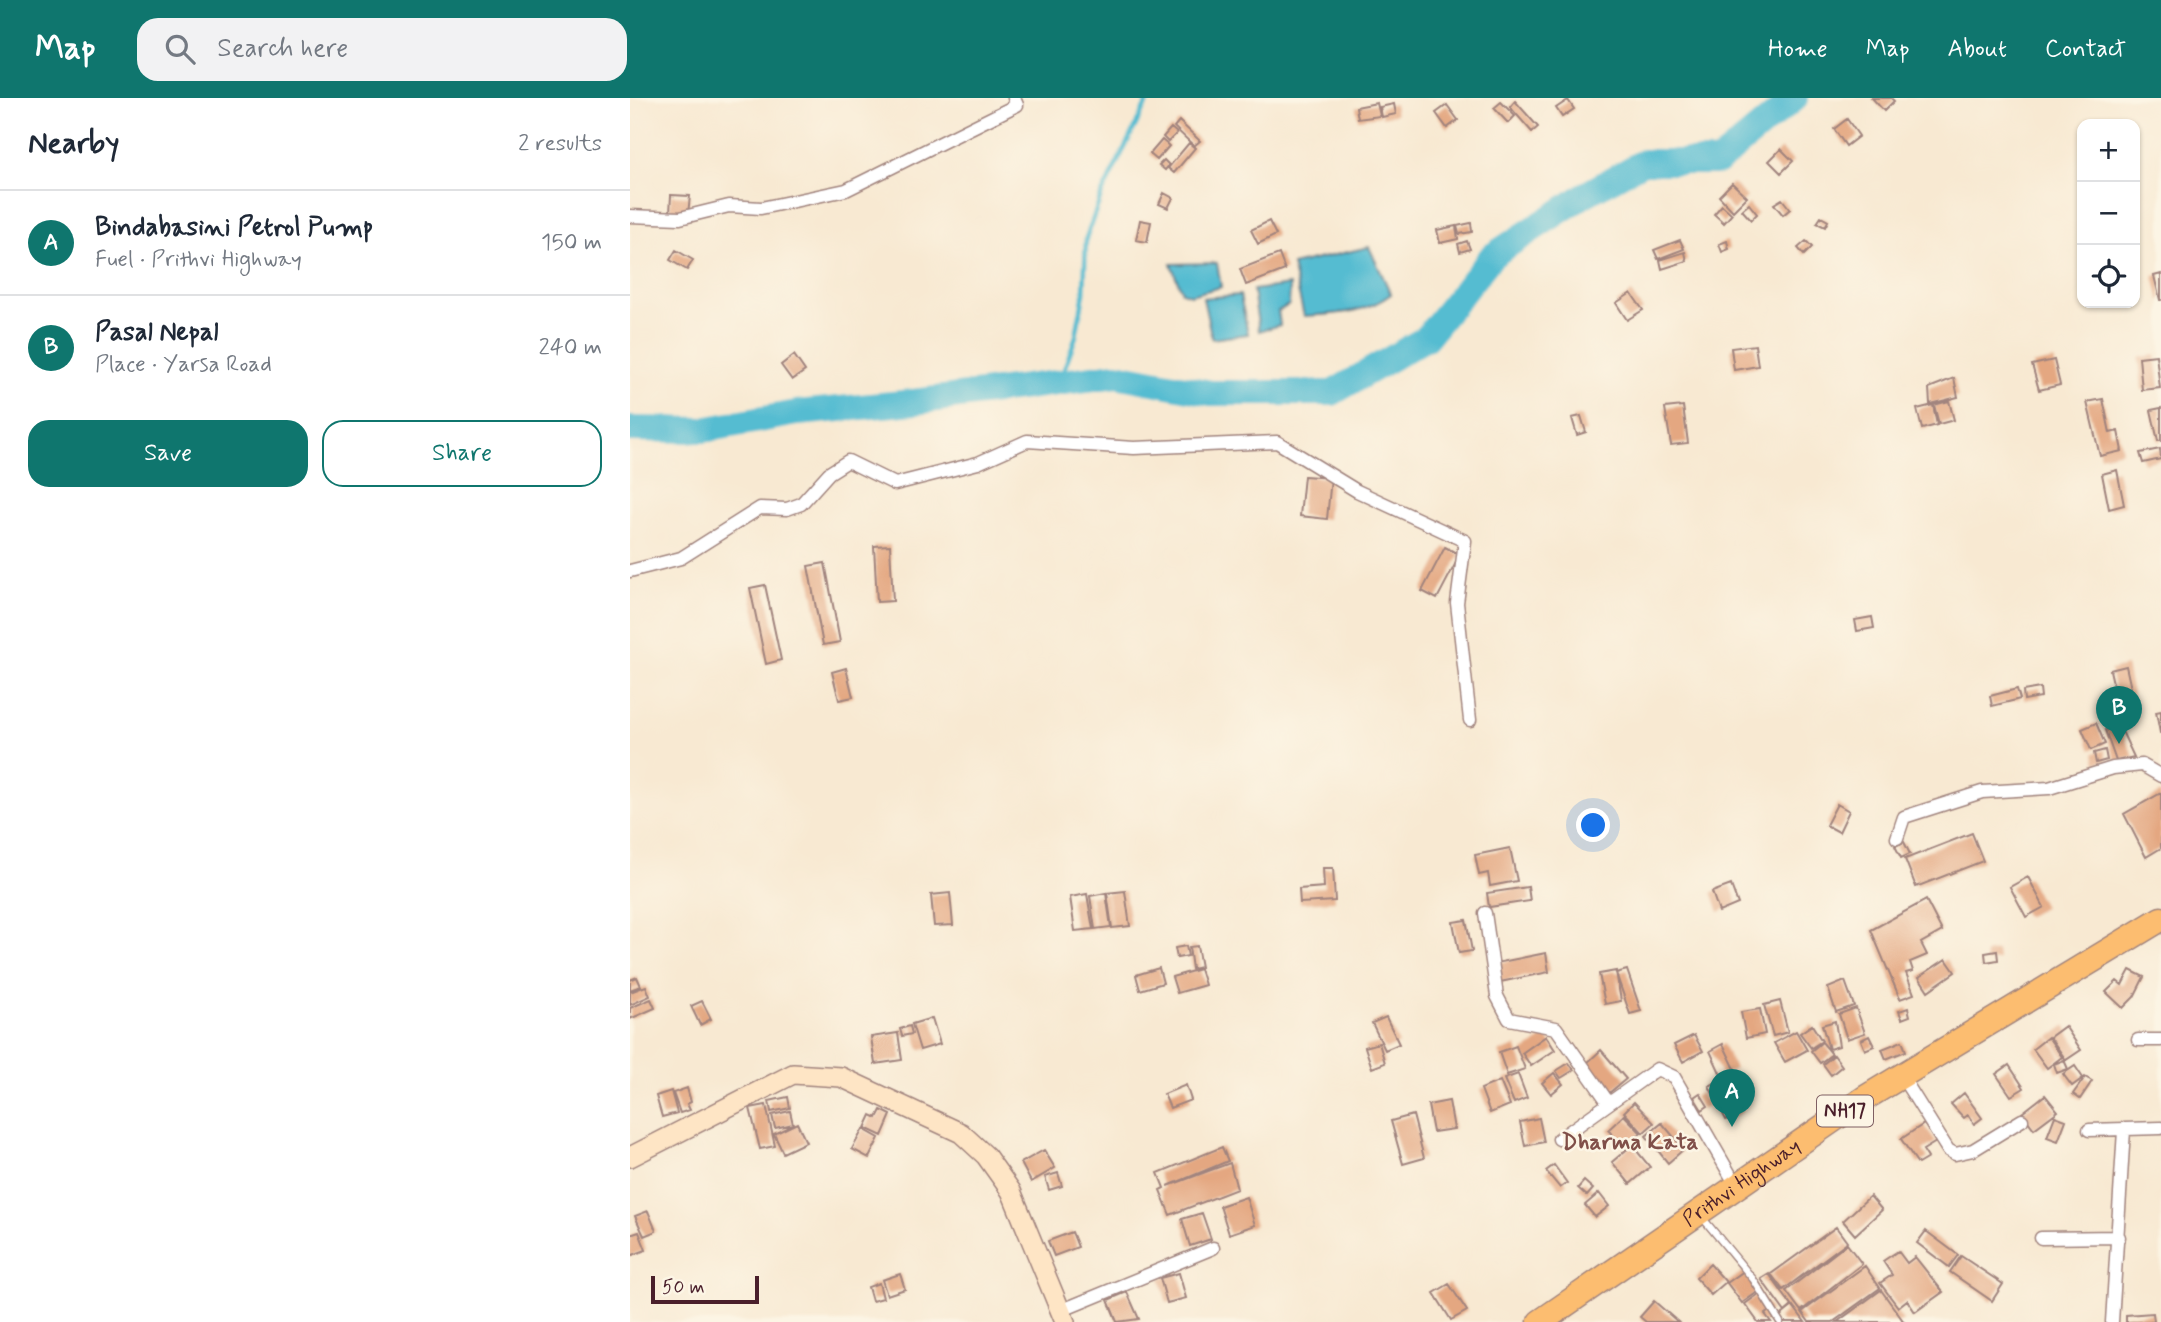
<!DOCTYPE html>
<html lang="en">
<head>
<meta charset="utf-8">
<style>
	:root { --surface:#fff; --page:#f2f2f3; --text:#1f2937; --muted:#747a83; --line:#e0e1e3; --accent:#0f766e }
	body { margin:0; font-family:Mynerve,sans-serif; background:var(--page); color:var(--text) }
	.controls { position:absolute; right:21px; top:21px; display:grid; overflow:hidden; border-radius:14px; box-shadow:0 2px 5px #0004 }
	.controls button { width:63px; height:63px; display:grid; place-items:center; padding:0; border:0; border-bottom:2px solid var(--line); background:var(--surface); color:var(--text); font:35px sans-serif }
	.scale { position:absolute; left:21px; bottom:18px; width:108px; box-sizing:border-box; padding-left:7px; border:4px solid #4a1f2b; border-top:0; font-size:19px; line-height:24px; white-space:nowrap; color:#4a1f2b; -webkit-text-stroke:5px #fcf5e5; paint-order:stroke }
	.you { position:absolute; left:964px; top:728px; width:24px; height:24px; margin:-18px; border:5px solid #fff; border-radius:50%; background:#1a73e8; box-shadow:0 0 0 10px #1a73e833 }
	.badge { display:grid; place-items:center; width:46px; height:46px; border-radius:50%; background:var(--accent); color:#fff; font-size:23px; font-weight:700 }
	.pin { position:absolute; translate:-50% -58px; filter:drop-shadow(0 2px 4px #0008) }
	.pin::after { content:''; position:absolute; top:37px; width:24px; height:21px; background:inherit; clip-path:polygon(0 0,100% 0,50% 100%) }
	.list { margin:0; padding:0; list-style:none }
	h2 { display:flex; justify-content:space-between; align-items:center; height:91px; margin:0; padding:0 28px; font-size:30px }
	h2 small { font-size:23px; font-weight:400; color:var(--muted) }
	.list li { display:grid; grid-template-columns:46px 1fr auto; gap:21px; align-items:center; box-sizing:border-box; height:105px; padding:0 28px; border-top:2px solid var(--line) }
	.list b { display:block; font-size:26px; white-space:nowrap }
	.list p { margin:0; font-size:23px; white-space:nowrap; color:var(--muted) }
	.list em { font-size:23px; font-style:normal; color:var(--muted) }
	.actions { display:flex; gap:14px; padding:21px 28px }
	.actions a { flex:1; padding:16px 0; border:2px solid var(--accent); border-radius:21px; text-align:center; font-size:24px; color:var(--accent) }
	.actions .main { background:var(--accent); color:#fff }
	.icon { flex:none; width:38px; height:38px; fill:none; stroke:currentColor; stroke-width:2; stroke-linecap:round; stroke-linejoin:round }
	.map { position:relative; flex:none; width:1531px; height:1224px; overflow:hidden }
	header { display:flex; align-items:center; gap:42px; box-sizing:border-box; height:98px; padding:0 35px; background:var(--accent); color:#fff }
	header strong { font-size:33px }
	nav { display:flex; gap:38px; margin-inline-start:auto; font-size:24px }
	.search { width:490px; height:63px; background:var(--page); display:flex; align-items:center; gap:18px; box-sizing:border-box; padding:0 24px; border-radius:21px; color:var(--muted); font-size:26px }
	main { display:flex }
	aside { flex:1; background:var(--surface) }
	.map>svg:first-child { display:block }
	.water { fill:#54bcd1; stroke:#4f6e7e; stroke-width:2 }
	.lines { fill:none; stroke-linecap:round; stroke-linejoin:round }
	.stream { stroke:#54bcd1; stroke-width:4.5 }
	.river { stroke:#54bcd1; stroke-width:26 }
	.building { fill:#e4a781 }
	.lane-casing { stroke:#a1847e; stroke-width:9 }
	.street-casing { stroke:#a1847e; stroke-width:15 }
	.secondary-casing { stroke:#a1847e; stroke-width:22 }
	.highway-casing { stroke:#a1847e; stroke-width:27 }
	.lane { stroke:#fff; stroke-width:6 }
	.street { stroke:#fff; stroke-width:12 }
	.secondary { stroke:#fee5c5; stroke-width:19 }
	.highway { stroke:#fcbd6f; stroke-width:24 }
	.labels { text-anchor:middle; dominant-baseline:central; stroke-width:5; stroke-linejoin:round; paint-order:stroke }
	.shield { fill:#fcf5e5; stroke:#7f5f63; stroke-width:2 }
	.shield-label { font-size:19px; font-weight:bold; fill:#4a1f2b }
	.street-label { font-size:21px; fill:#4a1f2b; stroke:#fcf5e5 }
	.neighbourhood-label { font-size:23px; font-weight:bold; fill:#804f49; stroke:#fcf5e5 }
</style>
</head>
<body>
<header>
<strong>Map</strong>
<div class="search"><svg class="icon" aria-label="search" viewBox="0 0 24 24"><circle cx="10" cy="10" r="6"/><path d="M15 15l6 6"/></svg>Search here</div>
<nav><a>Home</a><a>Map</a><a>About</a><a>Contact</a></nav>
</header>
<main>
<aside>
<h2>Nearby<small>2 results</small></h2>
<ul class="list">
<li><span class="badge">A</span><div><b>Bindabasini Petrol Pump</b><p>Fuel · Prithvi Highway</p></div><em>150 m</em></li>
<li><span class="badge">B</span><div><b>Pasal Nepal</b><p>Place · Yarsa Road</p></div><em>240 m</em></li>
</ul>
<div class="actions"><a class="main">Save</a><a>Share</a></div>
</aside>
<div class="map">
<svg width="1531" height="1224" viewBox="0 0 1531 1224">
	<rect width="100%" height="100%" fill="#fcf5e5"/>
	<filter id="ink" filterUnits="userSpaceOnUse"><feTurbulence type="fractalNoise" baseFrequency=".0143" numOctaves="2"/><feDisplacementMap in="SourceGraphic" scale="14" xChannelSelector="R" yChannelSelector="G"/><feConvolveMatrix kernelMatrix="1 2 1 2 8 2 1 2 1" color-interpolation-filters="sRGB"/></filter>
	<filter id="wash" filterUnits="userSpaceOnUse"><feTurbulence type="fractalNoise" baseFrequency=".00686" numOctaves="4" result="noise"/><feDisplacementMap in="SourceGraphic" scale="28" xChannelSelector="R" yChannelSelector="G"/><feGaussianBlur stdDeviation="1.57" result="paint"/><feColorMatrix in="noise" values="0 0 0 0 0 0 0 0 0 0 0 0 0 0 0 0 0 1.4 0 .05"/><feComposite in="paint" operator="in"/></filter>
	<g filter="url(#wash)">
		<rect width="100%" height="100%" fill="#f8e9d2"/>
		<path class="water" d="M739,149L761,196C735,216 706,216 674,218L662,167Z
			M587,165L591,189L560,197L552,194L541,166Z
			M660,187L659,207L648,213L650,227L629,233L623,192Z
			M610,197L618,236L582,241L573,200Z"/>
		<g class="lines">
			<path class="stream" d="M395,290L433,274L446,238L454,195L456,140L471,98L519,0"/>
			<path class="river" d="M0,331L73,332L167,315L284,304L486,277L581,295H702L796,240L862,158L956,96L1013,64H1088L1165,0"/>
		</g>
		<g id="blocks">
			<path class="building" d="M1242,0H1261L1264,3L1254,13Z
				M938,2L944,11L932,19L926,10Z
				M885,3L908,29L902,34L880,9Z
				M871,4L885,18L878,25L864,10Z
				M747,5L750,18L728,21L726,9Z
				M764,6L766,16L752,19L750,9Z
				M817,7L828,22L817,30L806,15Z
				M1217,21L1229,38L1216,48L1204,31Z
				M549,23L570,43L564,48L544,29Z
				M541,30L547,35L538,44L533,39Z
				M532,42L539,48L527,62L520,56Z
				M559,45L565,50L544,75L538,70Z
				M1151,51L1163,63L1151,75L1139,63Z
				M534,62L539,67L535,72L529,67Z
				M1102,85L1117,99L1103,113L1089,98Z
				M534,95L543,100L538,110L529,106Z
				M41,97L60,98L58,116L40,115Z
				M1152,101L1160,111L1153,117L1144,106Z
				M1119,106L1127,116L1121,122L1112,112Z
				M1092,107L1102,116L1094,125L1084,116Z
				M1191,119L1198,123L1195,129L1187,125Z
				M510,122L521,124L517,144L506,142Z
				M639,123L646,137L628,146L621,132Z
				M841,125L842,134L829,136L827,128Z
				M826,128L828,141L810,145L807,132Z
				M1050,142L1054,151L1028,161L1024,152Z
				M837,143L840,151L830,154L828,146Z
				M1097,143L1099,151L1092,154L1089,146Z
				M1176,143L1182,149L1174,157L1168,150Z
				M46,152L63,162L57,172L40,162Z
				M1055,154L1057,163L1032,171L1030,162Z
				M649,156L655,172L616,187L610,171Z
				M1531,176V202H1530L1524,178Z
				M1001,195L1013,212L997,222L986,205Z
				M1125,247L1128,268L1104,272L1101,250Z
				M164,257L175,273L162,282L151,267Z
				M1526,257L1530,290L1512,292L1509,259Z
				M1424,262L1430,287L1409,292L1402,267Z
				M1324,280L1328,299L1300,306L1299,290Z
				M1473,301L1480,335L1488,333L1492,353L1470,358L1457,304Z
				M1319,303L1324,322L1309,326L1304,307Z
				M1303,307L1307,327L1292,331L1287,311Z
				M1053,308L1058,345L1041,347L1035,310Z
				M1531,310V343H1528L1521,312Z
				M951,318L956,334L947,337L942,320Z
				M1530,351L1531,361L1513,365L1510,355Z
				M1487,372L1494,407L1479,411L1472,376Z
				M674,378L701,380L697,421L670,418Z
				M260,447L263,503L247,504L244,448Z
				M815,449L830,457L807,501L792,493Z
				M195,465L210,544L193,547L178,468Z
				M135,487L151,562L136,566L120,490Z
				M1242,519L1244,530L1227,533L1225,522Z
				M1496,568L1504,604L1488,607L1480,572Z
				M216,570L223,599L209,602L202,574Z
				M1410,590L1411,599L1394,602L1393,593Z
				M1387,591L1390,601L1362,608L1360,598Z
				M1531,613V635H1530L1526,614Z
				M1466,625L1475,646L1461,652L1452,631Z
				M1490,629L1504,659L1486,663L1475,632Z
				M1475,652L1477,662L1466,665L1464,655Z
				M1531,695V750L1516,759L1494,716Z
				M1207,706L1219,713L1209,734L1196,727Z
				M1342,735L1353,763L1286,789L1275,761Z
				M1274,744L1280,756L1271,760L1265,748Z
				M880,750L887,783L860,788L858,775L849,777L845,757Z
				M693,770H703L705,803L670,805L669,791L694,789Z
				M1398,779L1414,809L1396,819L1380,789Z
				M1101,787L1108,806L1089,814L1082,794Z
				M898,789L900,803L859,809L857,795Z
				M495,793L500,828L482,830L477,795Z
				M320,795L323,827L304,828L301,797Z
				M476,795L481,829L465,831L460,798Z
				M457,796L463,831L445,833L440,799Z
				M1296,802L1312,833L1291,845L1297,857L1280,864L1283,873L1276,875L1284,896L1270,901L1241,832Z
				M836,822L842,853L829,855L823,824Z
				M556,848L558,858L547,860L545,850Z
				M567,848L571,869L562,871L559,849Z
				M1367,853L1368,862L1356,864L1355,855Z
				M916,855L919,874L870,884L866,865Z
				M1316,861L1325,874L1298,893L1289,879Z
				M529,870L533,885L510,892L506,877Z
				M570,871L575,887L547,895L542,879Z
				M997,872L1011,913L1000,916L986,875Z
				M1500,872L1514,879L1504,899L1493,910L1476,894L1487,883L1492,887Z
				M986,873L991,903L975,906L969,876Z
				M7,879L11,888L0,892V882Z
				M1215,883L1224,908L1206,914L1198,890Z
				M16,888L20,898L0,907V894Z
				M21,901L25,910L0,921V910Z
				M72,903L81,921L70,927L61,908Z
				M1150,903L1158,934L1143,938L1134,907Z
				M1226,910L1235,935L1217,941L1209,916Z
				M1278,910L1280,918L1272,921L1269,913Z
				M1130,911L1135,936L1116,940L1111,914Z
				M756,919L769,946L755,952L742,925Z
				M302,920L310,946L290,952L282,926Z
				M1205,923L1209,948L1199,951L1192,927Z
				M1182,927L1192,943L1181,950L1170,935Z
				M280,928L282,936L272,938L270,931Z
				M1435,928L1451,952L1436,962L1420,939Z
				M1166,933L1177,952L1155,964L1144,945Z
				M268,935L272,962L245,966L241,939Z
				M1064,937L1073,953L1053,964L1044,947Z
				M916,938L925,952L901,968L892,955Z
				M1239,938L1244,948L1235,952L1231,942Z
				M1418,939L1432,959L1417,970L1403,951Z
				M1272,943L1276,953L1256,961L1252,951Z
				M1192,944L1202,956L1190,965L1181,953Z
				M749,945L755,965L742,970L735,949Z
				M1093,946L1105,971L1091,977L1080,953Z
				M886,948L895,971L877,977L869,954Z
				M971,952L996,981L979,995L955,967Z
				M1204,957L1212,968L1201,977L1193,966Z
				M1434,962L1438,971L1427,975L1424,966Z
				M939,965L944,972L931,980L926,973Z
				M1379,967L1394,990L1381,998L1366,976Z
				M1445,968L1453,980L1442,988L1433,976Z
				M924,975L933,986L921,996L912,985Z
				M888,976L897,1000L884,1005L874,981Z
				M1455,979L1462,983L1450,1001L1443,996Z
				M1095,980L1112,1014L1096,1022L1079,988Z
				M870,983L880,1007L860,1015L851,991Z
				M556,987L561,1002L540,1010L534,996Z
				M57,990L61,1004L57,1006L60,1012L50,1015L43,995Z
				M41,993L47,1015L32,1019L26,998Z
				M1070,995L1078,1008L1072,1012L1064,999Z
				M1334,995L1352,1020L1344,1026L1338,1017L1334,1020L1321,1006Z
				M1415,997L1428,1013L1404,1031L1392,1015Z
				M158,999L160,1010L141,1014L139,1003Z
				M819,1003L824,1031L803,1034L798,1007Z
				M1004,1004L1024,1025L1013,1035L994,1014Z
				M136,1007L145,1048L130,1051L120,1010Z
				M251,1012L261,1017L252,1038L235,1030L241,1017L247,1020Z
				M160,1013L163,1026L145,1030L142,1017Z
				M783,1017L794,1060L773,1066L761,1023Z
				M994,1017L1011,1035L995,1050L978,1032Z
				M1425,1018L1436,1022L1428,1043L1417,1039Z
				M909,1020L914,1044L895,1048L890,1024Z
				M167,1025L176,1044L153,1055L144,1036Z
				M1032,1025L1054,1051L1038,1065L1016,1038Z
				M1294,1026L1306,1044L1293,1052L1298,1060L1288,1066L1271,1041Z
				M233,1031L249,1040L239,1060L222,1051Z
				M1002,1047L1020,1069L1000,1086L982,1064Z
				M592,1049L598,1063L538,1088L600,1065L607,1091L540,1117L530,1092L534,1090L528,1075Z
				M414,1052L425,1070L401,1084L391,1065Z
				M924,1067L937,1085L930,1090L916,1073Z
				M428,1075L432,1088L419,1092L415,1079Z
				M954,1083L963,1091L957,1098L948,1090Z
				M969,1095L979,1108L965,1119L955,1107Z
				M1240,1098L1252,1112L1225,1137L1213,1123Z
				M616,1099L625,1127L599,1136L590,1108Z
				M18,1113L26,1133L14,1138L5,1118Z
				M572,1115L581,1141L560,1148L552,1121Z
				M1206,1129L1217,1144L1153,1192L1141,1176Z
				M1296,1133L1328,1157L1319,1169L1287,1145Z
				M9,1134L16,1152L0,1158V1137Z
				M442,1134L448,1149L424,1158L418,1143Z
				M1217,1146L1232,1166L1171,1213L1156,1193Z
				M1268,1153L1277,1165L1285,1159L1313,1194L1285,1214L1277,1202L1268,1209L1250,1185L1262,1177L1253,1163Z
				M1331,1158L1373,1186L1362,1203L1320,1174Z
				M1080,1166L1096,1184L1081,1197L1066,1180Z
				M1235,1168L1250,1190L1203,1224H1179L1172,1214Z
				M1114,1173L1129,1193L1112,1205L1097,1185Z
				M549,1175L556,1200L537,1205L530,1180Z
				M270,1176L275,1191L257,1197L252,1182Z
				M1139,1176L1162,1208L1155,1214L1131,1181Z
				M249,1185L253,1200L242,1203L238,1189Z
				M819,1186L837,1213L821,1222L804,1195Z
				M1251,1192L1274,1224H1207Z
				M497,1194L509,1221L487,1224L478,1202Z
				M1129,1196L1141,1212L1135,1216L1141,1224H1128L1115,1206Z
				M1024,1203L1048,1224H1016L1010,1219Z
				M1163,1208L1175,1224H1151L1148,1220Z
				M1523,1215L1524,1224H1496V1217Z"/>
		</g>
	</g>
	<g filter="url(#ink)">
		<use href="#blocks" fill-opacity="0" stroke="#a1847e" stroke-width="2"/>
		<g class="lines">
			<g class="lane-casing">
				<path id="lane" d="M1071,1118L1123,1181L1150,1224"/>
			</g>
			<g class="street-casing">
				<path id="street" d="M0,118L50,120L99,108L131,110L216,92L387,7L384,0
					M0,473L51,460L130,410L157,411L171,406L199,375L218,363L265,386L348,365L397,343L504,350L647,344L727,393L835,443L827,505L840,622
					M1267,740L1274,719L1352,694L1419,690L1483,670L1512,667L1531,678
					M855,815L867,898L879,921L926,930L978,1004
					M1508,942H1531
					M1271,977L1318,1052L1325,1056L1343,1052L1392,1022
					M1459,1032L1531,1030
					M929,1041L1027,971L1044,979L1106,1087
					M1411,1140L1489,1139
					M430,1213L583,1150
					M1482,1224L1494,1032"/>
			</g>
			<g class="secondary-casing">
				<path id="secondary" d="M0,1059L163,976L211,979L331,1035L356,1058L381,1093L435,1224"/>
			</g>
			<g class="highway-casing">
				<g id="highway">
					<path id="s1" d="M910,1224L1235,1000L1531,821"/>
				</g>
			</g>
			<use href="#lane" class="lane"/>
			<use href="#street" class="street"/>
			<use href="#secondary" class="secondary"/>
			<use href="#highway" class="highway"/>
		</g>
	</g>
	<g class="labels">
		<rect class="shield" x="1187" y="997.5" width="56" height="31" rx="5"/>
		<g class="shield-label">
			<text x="1215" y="1013">NH17</text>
		</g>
		<g class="street-label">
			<text stroke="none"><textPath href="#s1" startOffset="245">Prithvi Highway</textPath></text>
		</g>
		<g class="neighbourhood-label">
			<text x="1000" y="1045">Dharma Kata</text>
		</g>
	</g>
</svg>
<div class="controls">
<button>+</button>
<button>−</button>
<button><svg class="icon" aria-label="locate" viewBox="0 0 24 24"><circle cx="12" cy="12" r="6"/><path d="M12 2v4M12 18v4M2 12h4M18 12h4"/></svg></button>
</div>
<div class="scale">50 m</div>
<div class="you"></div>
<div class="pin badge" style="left:1102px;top:1029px">A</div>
<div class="pin badge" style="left:1489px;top:646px">B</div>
</div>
</main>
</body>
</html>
